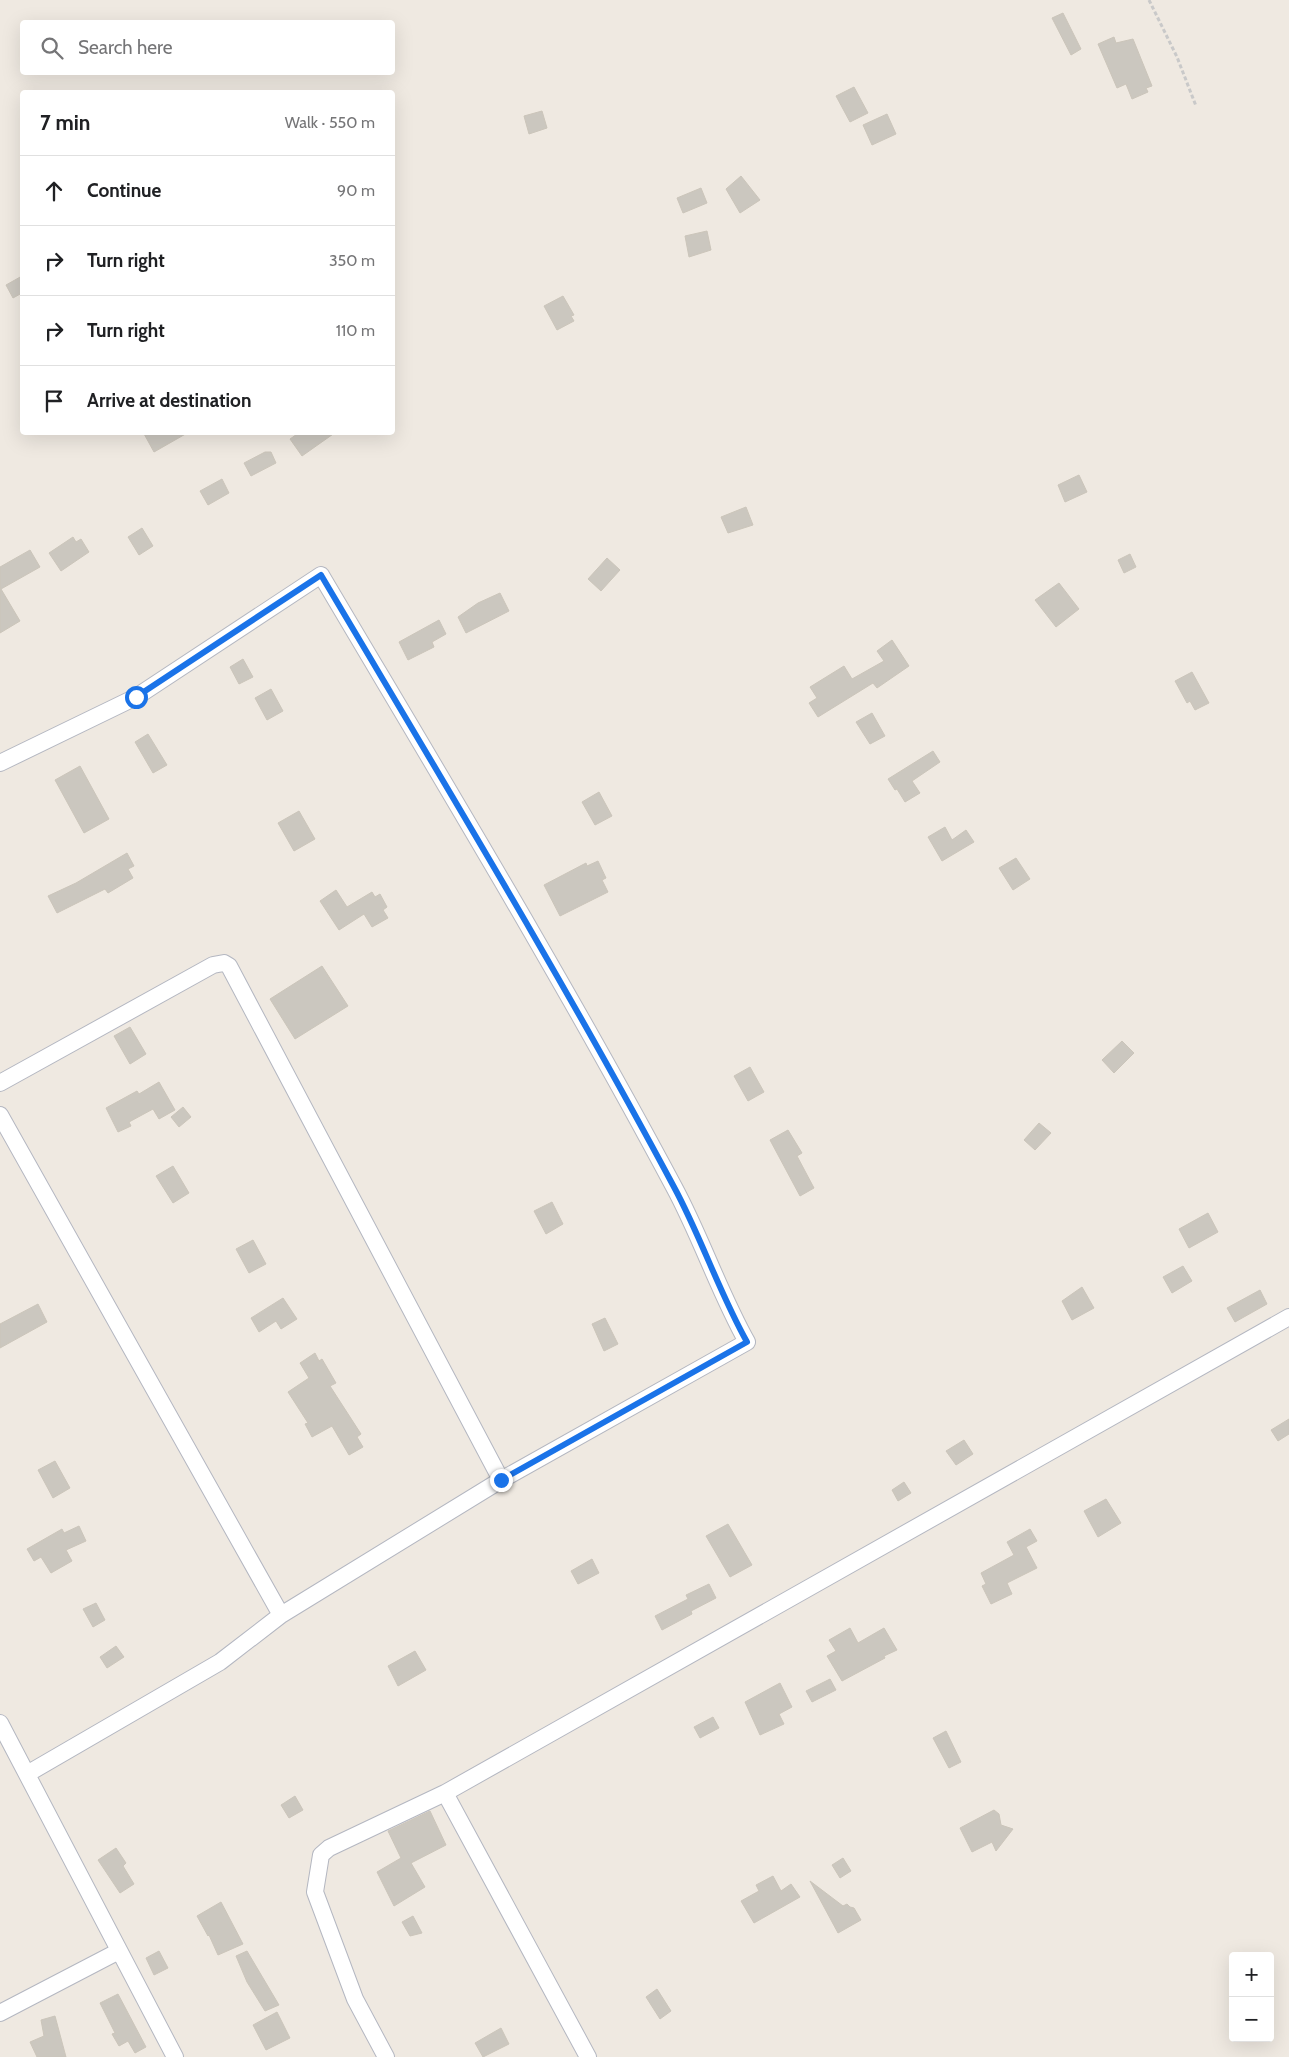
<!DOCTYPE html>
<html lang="en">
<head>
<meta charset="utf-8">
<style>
	:root { --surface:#fff; --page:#f2f2f2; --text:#202124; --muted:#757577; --line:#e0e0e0 }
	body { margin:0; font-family:Cabin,sans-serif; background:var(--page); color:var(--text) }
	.controls { position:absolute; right:15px; bottom:15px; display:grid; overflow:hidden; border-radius:5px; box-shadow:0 5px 20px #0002 }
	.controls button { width:45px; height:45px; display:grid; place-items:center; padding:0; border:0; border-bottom:1px solid var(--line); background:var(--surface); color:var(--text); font:25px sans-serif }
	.stop { position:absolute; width:15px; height:15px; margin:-11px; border:4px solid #1a73e8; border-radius:50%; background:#fff }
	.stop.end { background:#1a73e8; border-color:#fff; box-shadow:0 1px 5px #0008 }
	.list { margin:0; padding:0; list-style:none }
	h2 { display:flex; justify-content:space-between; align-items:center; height:65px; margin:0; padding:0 20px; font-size:21px }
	h2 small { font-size:16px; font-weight:400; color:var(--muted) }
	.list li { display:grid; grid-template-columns:32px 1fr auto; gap:15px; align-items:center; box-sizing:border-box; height:70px; padding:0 20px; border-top:1px solid var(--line) }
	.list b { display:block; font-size:19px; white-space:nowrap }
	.list em { font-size:16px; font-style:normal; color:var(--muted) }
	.icon { flex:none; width:28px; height:28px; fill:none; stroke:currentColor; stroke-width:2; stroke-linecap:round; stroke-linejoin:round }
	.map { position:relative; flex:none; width:1289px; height:2057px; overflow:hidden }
	.search { position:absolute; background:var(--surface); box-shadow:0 5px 20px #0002; left:20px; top:20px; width:375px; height:55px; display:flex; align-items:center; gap:12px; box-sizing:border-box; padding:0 18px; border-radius:5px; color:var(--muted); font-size:19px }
	.panel { position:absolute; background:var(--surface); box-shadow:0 5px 20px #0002; left:20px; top:90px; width:375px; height:345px; border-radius:5px }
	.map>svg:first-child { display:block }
	.building { fill:#cbc7bf; stroke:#cbc5ba }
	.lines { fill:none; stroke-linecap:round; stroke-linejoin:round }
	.minor-casing { stroke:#b4b7c1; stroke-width:18 }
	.path { stroke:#c9c9c9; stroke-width:3; stroke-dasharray:4 2.5; stroke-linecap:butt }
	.minor { stroke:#fff; stroke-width:16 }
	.route { stroke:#1a73e8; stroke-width:6 }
</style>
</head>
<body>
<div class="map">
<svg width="1289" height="2057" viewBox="0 0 1289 2057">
	<rect width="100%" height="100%" fill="#efe9e1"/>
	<path class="building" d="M1063,13L1081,49L1071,55L1052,18Z
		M1114,37L1116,43L1133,39L1152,86L1146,88L1148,92L1132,99L1126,84L1117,88L1098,44Z
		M854,87L868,113L850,122L836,96Z
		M542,111L547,128L529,134L524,116Z
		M887,114L896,134L872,145L863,125Z
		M741,176L760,200L740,213L726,189Z
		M701,188L707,203L683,213L677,198Z
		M707,231L711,250L689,257L685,236Z
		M22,276V293L13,298L6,285Z
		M563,296L574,315L571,316L574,321L557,330L544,306Z
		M143,432H189L154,452Z
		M300,432H336L302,456L290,439Z
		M265,452H271L276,463L251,476L244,463Z
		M1079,475L1087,492L1065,502L1058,485Z
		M222,479L229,493L208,505L200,491Z
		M746,507L753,525L728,533L721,517Z
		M142,528L153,546L139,555L128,537Z
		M73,537L76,542L81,539L89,552L61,571L49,553Z
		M30,550L40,567L1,589L20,621L0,633V567Z
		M1130,554L1136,567L1124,573L1118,560Z
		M607,558L620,570L601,591L588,579Z
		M1059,583L1079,609L1056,627L1035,600Z
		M500,593L509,611L466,633L458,617L478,603Z
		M439,620L446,634L432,642L434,647L408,660L399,642Z
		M892,640L909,666L877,688L873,683L818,717L809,703L817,698L810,687L844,666L852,679L884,661L877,651Z
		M243,659L253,677L239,684L230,667Z
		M1192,672L1209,703L1195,710L1190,701L1187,703L1175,681Z
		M271,689L283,711L267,720L255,698Z
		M872,713L885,736L870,744L856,722Z
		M148,734L167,765L153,773L135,742Z
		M933,751L940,762L912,781L920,793L905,802L897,789L895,790L888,779Z
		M80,766L109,819L84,833L55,780Z
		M599,792L612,816L595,825L582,802Z
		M299,811L315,839L294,851L278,823Z
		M945,827L952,840L966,830L974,842L942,861L928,837Z
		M127,853L134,866L128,869L133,878L108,893L105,889L57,913L48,896L76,883Z
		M1016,858L1030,879L1013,890L999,868Z
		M598,861L606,878L602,880L608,892L560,916L544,885L586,863L587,866Z
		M336,890L347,907L372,892L375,897L380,894L387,907L383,910L388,918L372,927L364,914L339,930L320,901Z
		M322,966L348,1006L295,1039L270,999Z
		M130,1027L146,1054L130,1064L114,1036Z
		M1122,1041L1134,1053L1114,1073L1102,1060Z
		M750,1067L764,1092L748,1101L734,1076Z
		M159,1082L175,1110L159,1119L153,1109L129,1122L131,1126L118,1132L106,1108L137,1091L139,1094Z
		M183,1107L191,1117L179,1127L171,1117Z
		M1039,1123L1051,1133L1035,1150L1024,1140Z
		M788,1130L802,1153L797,1156L814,1188L800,1196L770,1140Z
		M173,1166L189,1193L173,1203L156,1176Z
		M552,1202L563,1224L546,1234L534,1211Z
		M1208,1213L1218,1232L1189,1248L1179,1229Z
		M253,1240L266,1264L249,1273L236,1249Z
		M1183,1266L1192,1281L1172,1293L1163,1277Z
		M1082,1287L1094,1308L1072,1320L1062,1301Z
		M1260,1290L1267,1304L1235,1322L1227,1308Z
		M283,1298L297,1319L281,1329L276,1321L259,1332L251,1318Z
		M38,1304L47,1322L0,1348V1324Z
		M605,1318L618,1344L604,1351L592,1324Z
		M315,1353L319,1361L322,1359L336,1383L330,1386L361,1434L357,1437L363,1447L349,1455L332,1426L312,1437L305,1424L308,1423L288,1392L309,1378L300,1363Z
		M1289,1419V1434L1278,1441L1271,1430Z
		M964,1440L973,1454L956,1465L946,1451Z
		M55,1461L70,1488L53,1498L38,1470Z
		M904,1482L911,1493L898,1501L892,1490Z
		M1106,1499L1121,1523L1098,1537L1084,1511Z
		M728,1524L752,1565L730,1577L706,1536Z
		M79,1526L86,1541L66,1550L72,1561L51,1573L41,1557L34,1561L27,1549L62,1529L64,1533Z
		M1030,1529L1037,1541L1026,1547L1037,1568L1007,1583L1012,1594L991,1604L982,1586L986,1584L981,1573L1014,1555L1007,1542Z
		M592,1559L599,1573L578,1584L571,1571Z
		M709,1584L716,1598L691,1611L692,1614L662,1630L655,1616L688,1599L686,1595Z
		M96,1603L105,1620L93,1627L83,1609Z
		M850,1628L858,1643L884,1628L897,1650L884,1656L885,1658L842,1681L827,1656L836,1651L829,1640Z
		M116,1646L124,1657L107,1668L100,1657Z
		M415,1651L426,1670L398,1686L388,1666Z
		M830,1679L836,1690L812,1702L806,1691Z
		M780,1683L792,1707L779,1714L784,1724L760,1735L745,1702Z
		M713,1717L719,1728L700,1738L694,1727Z
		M946,1731L961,1762L949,1768L933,1738Z
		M295,1796L303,1810L289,1818L281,1805Z
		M994,1810L999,1814L1001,1825L1013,1829L996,1851L992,1842L972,1852L960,1828Z
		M430,1811L446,1845L411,1863L425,1887L394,1906L377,1872L401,1858L388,1831Z
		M116,1848L126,1863L123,1866L134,1884L120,1893L98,1860Z
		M843,1858L851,1871L840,1878L832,1865Z
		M773,1876L781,1891L791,1884L800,1897L754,1923L741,1901L759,1891L756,1885Z
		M810,1881L843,1906L847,1904L850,1907L854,1908L861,1920L838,1933Z
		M221,1902L243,1944L218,1955L209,1935L208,1936L197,1916Z
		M413,1916L422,1933L410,1936L402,1922Z
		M159,1951L168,1968L154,1975L146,1958Z
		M247,1951L279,2005L265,2011L247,1982L236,1956Z
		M657,1989L671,2011L660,2019L646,1997Z
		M118,1994L146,2047L135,2053L128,2041L119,2046L112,2034L115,2033L100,2003Z
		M277,2012L290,2038L266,2050L253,2025Z
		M55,2016L66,2057H37L30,2042L44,2036L41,2020Z
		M501,2028L509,2044L483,2057L475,2043Z"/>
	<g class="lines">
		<g class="minor-casing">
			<path id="minor" d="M0,763L136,697L321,575C441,778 563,979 674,1187C701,1237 719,1292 747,1342L501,1480L281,1615L0,1115
				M0,1083L213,965L224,963L229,966L501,1480
				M0,1723L175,2057
				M27,1774L220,1662L281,1615
				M445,1793L588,2057
				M0,2013L119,1951
				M386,2057L355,1999L315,1892L321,1855L329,1848L445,1793L1289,1317"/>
		</g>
		<path class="path" d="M1149,0L1177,57L1196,106"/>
		<use href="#minor" class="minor"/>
	</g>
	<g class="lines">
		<path class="route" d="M136,697L321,575C441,778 563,979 674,1187C701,1237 719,1292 747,1342L501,1480"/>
	</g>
</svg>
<div class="controls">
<button>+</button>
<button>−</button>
</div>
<div class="stop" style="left:136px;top:697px"></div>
<div class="stop end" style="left:501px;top:1480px"></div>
<div class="search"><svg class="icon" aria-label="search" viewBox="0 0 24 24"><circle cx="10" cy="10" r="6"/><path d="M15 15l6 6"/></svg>Search here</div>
<section class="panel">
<h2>7 min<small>Walk · 550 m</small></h2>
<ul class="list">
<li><svg class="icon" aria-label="ahead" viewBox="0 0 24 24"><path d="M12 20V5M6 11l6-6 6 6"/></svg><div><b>Continue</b></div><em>90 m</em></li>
<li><svg class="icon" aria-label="right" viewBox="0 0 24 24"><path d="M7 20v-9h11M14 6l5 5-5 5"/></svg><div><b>Turn right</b></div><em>350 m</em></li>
<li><svg class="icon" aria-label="right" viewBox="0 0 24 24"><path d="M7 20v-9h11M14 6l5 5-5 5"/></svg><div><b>Turn right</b></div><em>110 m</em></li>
<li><svg class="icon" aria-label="arrive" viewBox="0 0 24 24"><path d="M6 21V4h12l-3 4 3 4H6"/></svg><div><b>Arrive at destination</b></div></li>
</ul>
</section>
</div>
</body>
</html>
